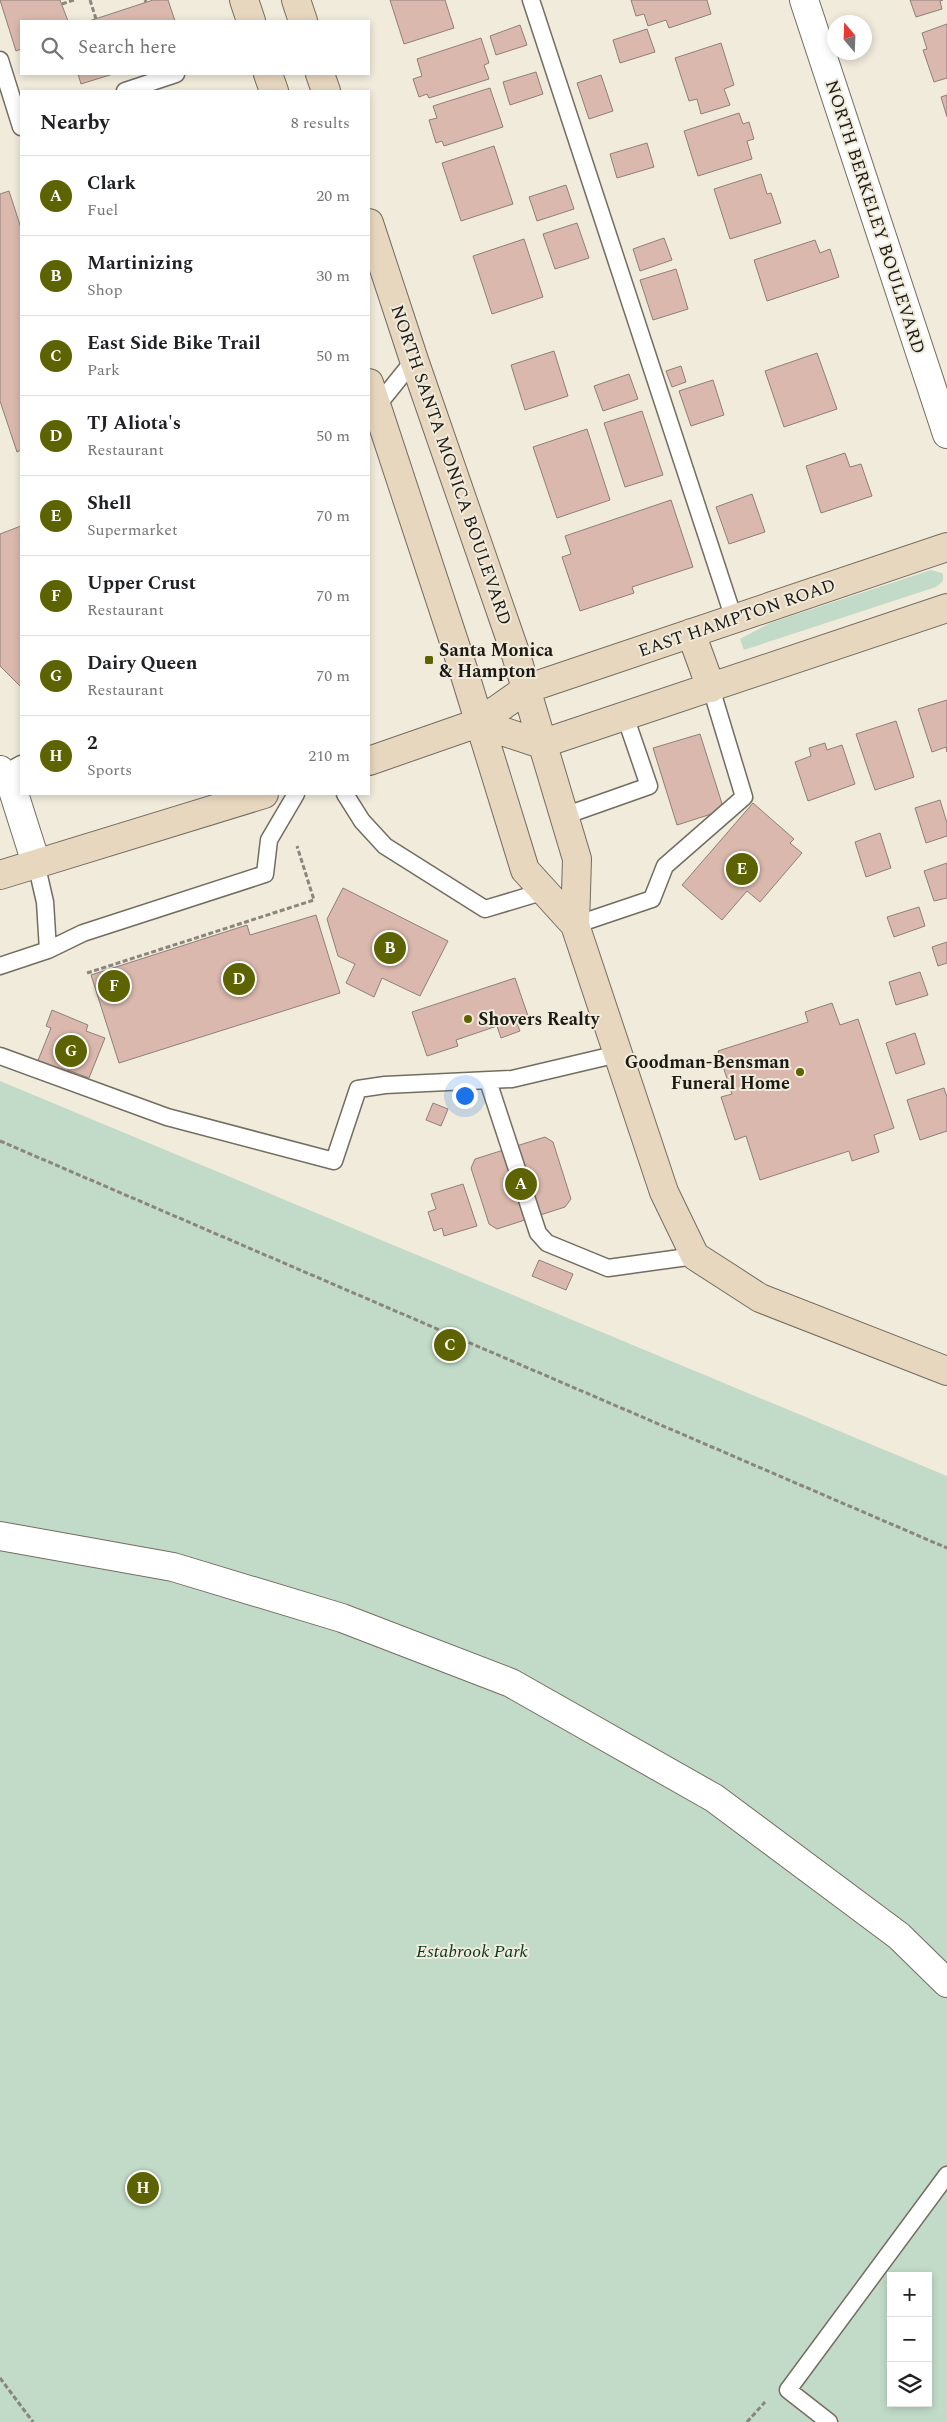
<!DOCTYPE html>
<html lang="en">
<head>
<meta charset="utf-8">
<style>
	:root { --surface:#fff; --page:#f2f2f2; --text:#202124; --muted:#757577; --line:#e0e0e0; --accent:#5c6300 }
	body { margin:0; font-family:Spectral,serif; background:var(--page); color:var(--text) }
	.controls { position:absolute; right:15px; bottom:15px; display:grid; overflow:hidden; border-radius:0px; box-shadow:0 2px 8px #0003 }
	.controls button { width:45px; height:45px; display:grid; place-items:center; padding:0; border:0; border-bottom:1px solid var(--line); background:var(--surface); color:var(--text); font:25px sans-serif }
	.compass { position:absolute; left:827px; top:15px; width:45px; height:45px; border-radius:50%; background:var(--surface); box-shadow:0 2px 8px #0003; rotate:341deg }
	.you { position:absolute; left:464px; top:1095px; width:18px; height:18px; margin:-12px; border:4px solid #fff; border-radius:50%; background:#1a73e8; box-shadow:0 0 0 8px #1a73e833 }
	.badge { display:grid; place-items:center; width:32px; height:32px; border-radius:50%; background:var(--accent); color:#fff; font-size:16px; font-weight:700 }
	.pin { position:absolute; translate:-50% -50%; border:2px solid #fff; box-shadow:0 1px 5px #0006 }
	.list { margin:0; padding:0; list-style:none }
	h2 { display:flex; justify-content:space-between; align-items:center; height:65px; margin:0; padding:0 20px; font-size:21px }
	h2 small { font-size:16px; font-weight:400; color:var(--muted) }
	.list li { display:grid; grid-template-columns:32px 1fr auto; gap:15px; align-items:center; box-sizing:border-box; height:80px; padding:0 20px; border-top:1px solid var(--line) }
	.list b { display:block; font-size:19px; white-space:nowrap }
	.list p { margin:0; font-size:16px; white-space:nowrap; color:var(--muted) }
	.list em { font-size:16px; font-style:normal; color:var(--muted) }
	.icon { flex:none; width:28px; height:28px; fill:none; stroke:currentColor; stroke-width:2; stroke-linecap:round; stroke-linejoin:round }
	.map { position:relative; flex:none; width:947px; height:2422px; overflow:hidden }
	.search { position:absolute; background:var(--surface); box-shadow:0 2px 8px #0003; left:20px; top:20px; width:350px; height:55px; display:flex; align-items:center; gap:12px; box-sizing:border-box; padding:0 18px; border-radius:0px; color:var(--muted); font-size:19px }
	.panel { position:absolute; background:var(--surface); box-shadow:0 2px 8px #0003; left:20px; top:90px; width:350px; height:705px; border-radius:0px }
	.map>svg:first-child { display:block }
	.green { fill:#c2dbc9; fill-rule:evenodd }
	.building { fill:#dab8ad; stroke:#8f7f7a }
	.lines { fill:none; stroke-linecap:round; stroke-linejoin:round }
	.lane-casing { stroke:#736d60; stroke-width:19 }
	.street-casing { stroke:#736d60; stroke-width:30 }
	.secondary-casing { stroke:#736d60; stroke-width:30 }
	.path { stroke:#8a867c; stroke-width:3; stroke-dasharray:5 2.5; stroke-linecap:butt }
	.lane { stroke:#fff; stroke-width:16 }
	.street { stroke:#fff; stroke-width:28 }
	.secondary { stroke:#e8d7bf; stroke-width:28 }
	.poi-dot { fill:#5c6300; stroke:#f1ebdc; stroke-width:2 }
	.labels { text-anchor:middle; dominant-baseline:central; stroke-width:4; stroke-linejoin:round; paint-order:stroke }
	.street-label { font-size:18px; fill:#1c1a15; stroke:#f1ebdc }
	.poi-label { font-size:18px; font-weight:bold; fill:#1c1a15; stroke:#f1ebdc; text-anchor:start }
	.park-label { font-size:18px; font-style:italic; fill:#03381d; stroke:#f1ebdc }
</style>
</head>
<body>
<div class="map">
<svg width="947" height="2422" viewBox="0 0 947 2422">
	<rect width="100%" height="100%" fill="#f1ebdc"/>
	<path class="green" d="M931,570L942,573C945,580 942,583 936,587L744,650L740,639L770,623Z
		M0,1081L947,1476V2422H0ZM891,2276H928V2403H891Z"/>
	<path class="building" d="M0,0H60L68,21H21V49L16,51Z
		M153,0H168L175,21H89Z
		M390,0H445L454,28L404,44Z
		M631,0H707L711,14L669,28L666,20L648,26L644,14L636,16Z
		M910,0H943L940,1L942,9L916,17Z
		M947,24V78L934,82L923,50L927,49L922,33Z
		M520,25L527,45L496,55L490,36Z
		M647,29L655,52L620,63L613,40Z
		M481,38L489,63L484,65L489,79L429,98L427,94L419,97L413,79L422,76L417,59Z
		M721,43L734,85L724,89L730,105L701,114L697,99L689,101L675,58Z
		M536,72L543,94L510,105L503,82Z
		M78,74H113L81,84Z
		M601,75L613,111L589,119L577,83Z
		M490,88L503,127L444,146L442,141L436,143L429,120L437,118L433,106Z
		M947,95V117L941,97Z
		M739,113L743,124L749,122L754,139L747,141L752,159L698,176L684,131Z
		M647,143L654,167L617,178L610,154Z
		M494,146L513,204L461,221L442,163Z
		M761,174L767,194L771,193L781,223L730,239L714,189Z
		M566,185L574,209L537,221L529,197Z
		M9,191L21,228V450L17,452L0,401V194Z
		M577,223L589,258L555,269L543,234Z
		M664,238L672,260L640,271L633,249Z
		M524,239L543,297L492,314L473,256Z
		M815,240L820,253L830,249L839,277L767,301L754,260Z
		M676,269L688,309L653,320L640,280Z
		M554,351L568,396L525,410L511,365Z
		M817,353L837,409L784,427L765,371Z
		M681,366L686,382L672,387L666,371Z
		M629,374L638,399L603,411L594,386Z
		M713,380L724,415L691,426L679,391Z
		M642,411L663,475L625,487L604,423Z
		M587,429L610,500L557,518L533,447Z
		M845,453L850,467L861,464L872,496L821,513L806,466Z
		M752,494L765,532L729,544L716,507Z
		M671,500L693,567L632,587L634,593L580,611L562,557L571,554L565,536Z
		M21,526V687L0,666V534Z
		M947,700V752L946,747L932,752L918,709Z
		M896,721L914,777L875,790L856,734Z
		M700,734L724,810L677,825L653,748Z
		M825,743L827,750L842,745L855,784L808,801L795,762L811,756L809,748Z
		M940,800L947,823V836L926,843L915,808Z
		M753,803L794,839L790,843L802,853L760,902L747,891L722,920L682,885Z
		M880,833L891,868L866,877L855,842Z
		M947,863V898L934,901L924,871Z
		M343,888L448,941L420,996L382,978L374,997L346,983L355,964L338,956L327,919Z
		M919,907L925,926L894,937L887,917Z
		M316,915L340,993L119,1063L91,975L247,925L250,935Z
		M947,942V963L938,966L932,947Z
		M920,972L928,995L896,1005L889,982Z
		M515,978L528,1016L516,1021L520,1031L501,1038L497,1026L456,1040L458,1046L427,1056L412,1012Z
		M832,1003L840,1025L858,1019L894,1128L874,1135L879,1152L852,1161L849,1151L760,1180L746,1136L735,1140L721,1097L732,1094L718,1051L808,1022L805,1012Z
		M52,1010L88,1025L86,1031L105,1038L89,1078L68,1070L66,1075L37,1063L51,1028L46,1026Z
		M915,1033L925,1064L896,1074L886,1043Z
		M944,1088L947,1097V1131L920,1140L907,1100Z
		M433,1103L448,1109L441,1126L426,1120Z
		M545,1137L553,1142L571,1199L565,1207L497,1229L489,1224L471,1168L475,1159Z
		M463,1184L477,1226L444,1236L442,1228L434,1231L428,1212L436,1209L431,1194Z
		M539,1260L573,1274L566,1290L532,1276Z"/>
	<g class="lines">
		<g class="lane-casing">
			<path id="lane" d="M531,0L734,619
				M0,60L21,127
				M125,91L176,74
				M371,409L377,406L414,360
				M3,774L21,764
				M345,794L362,821L385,846L485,909L545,891
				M564,816L649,786L625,716
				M575,925L652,899L665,866L744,797L711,688
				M48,950L83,933L265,874L269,840L296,794
				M0,966L48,950L45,902L36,863
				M0,1056L167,1117L334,1161L358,1089L385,1085L512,1079L618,1054
				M488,1081L538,1233L547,1243L608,1268L695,1256
				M829,2422L788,2390L947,2175"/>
		</g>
		<g class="street-casing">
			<path id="street" d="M804,0L947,434
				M0,770L11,784L36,863
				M0,1536L173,1567L342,1618L511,1683L714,1798L899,1936L947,1983"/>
		</g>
		<g class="secondary-casing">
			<path id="secondary" d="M244,0L251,21
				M296,0L303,21
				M268,74L274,91
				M320,74L326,91
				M369,223L414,360L516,655L577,859L575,925L664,1192L695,1256L760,1298L947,1371
				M369,383L464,672L525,870L575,925
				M691,633L711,688
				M478,723L541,744L947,608
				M369,761L478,723L526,689L947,547
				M0,875L264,794"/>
		</g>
		<path class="path" d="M90,0L96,19
			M145,0L146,2
			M62,4L74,0
			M87,973L314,900L297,846
			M0,1141L947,1548
			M0,2378L33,2422
			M747,2422L765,2402"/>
		<use href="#lane" class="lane"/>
		<use href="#street" class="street"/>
		<use href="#secondary" class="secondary"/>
	</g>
	<g class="poi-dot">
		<rect x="424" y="655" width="10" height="10" rx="2.5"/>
		<circle cx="468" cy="1019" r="5"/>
		<circle cx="800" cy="1072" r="5"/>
	</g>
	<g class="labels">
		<g class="street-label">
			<text transform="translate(875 217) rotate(72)">NORTH BERKELEY BOULEVARD</text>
			<text transform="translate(451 465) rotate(71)">NORTH SANTA MONICA BOULEVARD</text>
			<text transform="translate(737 618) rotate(-19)">EAST HAMPTON ROAD</text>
		</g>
		<g class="poi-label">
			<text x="439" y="650">Santa Monica<tspan x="439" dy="21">&amp; Hampton</tspan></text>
			<text x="478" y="1019">Shovers Realty</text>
			<text x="790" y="1062" text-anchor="end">Goodman-Bensman<tspan x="790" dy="21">Funeral Home</tspan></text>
		</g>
		<g class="park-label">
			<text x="472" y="1951">Estabrook Park</text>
		</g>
	</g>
</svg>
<div class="controls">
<button>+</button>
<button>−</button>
<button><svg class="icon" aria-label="layers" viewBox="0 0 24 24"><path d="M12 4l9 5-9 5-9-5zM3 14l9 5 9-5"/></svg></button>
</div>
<svg class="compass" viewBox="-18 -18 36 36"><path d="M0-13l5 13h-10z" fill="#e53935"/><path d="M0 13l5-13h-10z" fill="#757577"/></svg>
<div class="you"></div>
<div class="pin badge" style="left:521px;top:1184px">A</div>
<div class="pin badge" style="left:390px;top:948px">B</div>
<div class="pin badge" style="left:450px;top:1345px">C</div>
<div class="pin badge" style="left:239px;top:979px">D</div>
<div class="pin badge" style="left:742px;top:869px">E</div>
<div class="pin badge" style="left:114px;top:986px">F</div>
<div class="pin badge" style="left:71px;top:1051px">G</div>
<div class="pin badge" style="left:143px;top:2188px">H</div>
<div class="search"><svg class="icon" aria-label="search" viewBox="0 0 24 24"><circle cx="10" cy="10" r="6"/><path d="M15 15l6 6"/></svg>Search here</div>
<section class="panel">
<h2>Nearby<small>8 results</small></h2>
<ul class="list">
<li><span class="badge">A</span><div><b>Clark</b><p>Fuel</p></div><em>20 m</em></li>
<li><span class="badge">B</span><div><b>Martinizing</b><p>Shop</p></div><em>30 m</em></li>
<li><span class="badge">C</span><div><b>East Side Bike Trail</b><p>Park</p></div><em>50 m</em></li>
<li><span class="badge">D</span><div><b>TJ Aliota's</b><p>Restaurant</p></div><em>50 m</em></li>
<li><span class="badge">E</span><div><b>Shell</b><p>Supermarket</p></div><em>70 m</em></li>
<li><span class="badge">F</span><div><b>Upper Crust</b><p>Restaurant</p></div><em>70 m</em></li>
<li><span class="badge">G</span><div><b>Dairy Queen</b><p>Restaurant</p></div><em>70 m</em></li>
<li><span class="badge">H</span><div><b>2</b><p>Sports</p></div><em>210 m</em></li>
</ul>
</section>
</div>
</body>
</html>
